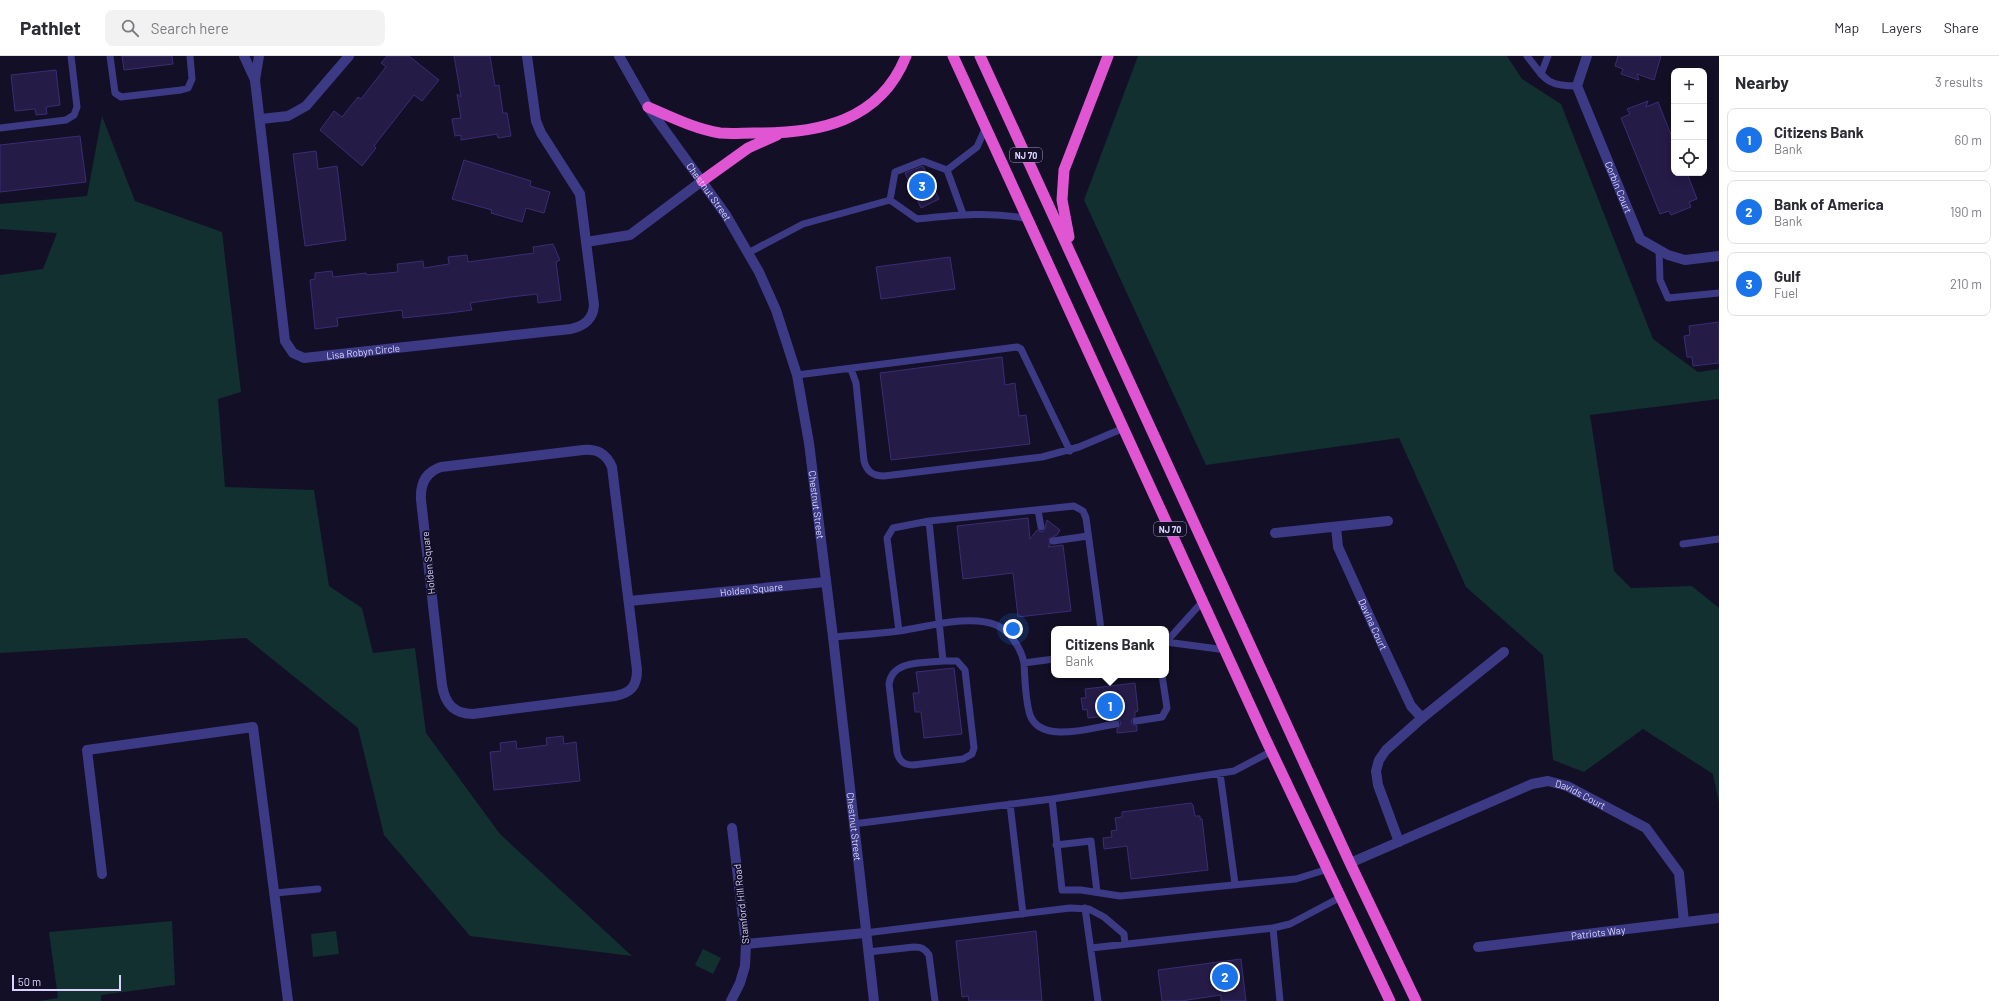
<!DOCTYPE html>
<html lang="en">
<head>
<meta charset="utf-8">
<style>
	:root { --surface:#fff; --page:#f2f2f3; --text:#2b2b33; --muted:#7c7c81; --line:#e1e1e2; --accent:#1a73e8 }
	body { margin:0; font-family:Barlow,sans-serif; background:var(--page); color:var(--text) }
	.controls { position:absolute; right:12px; top:12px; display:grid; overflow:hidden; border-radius:8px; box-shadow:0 2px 10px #0003 }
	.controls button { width:36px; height:36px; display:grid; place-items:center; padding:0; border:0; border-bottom:1px solid var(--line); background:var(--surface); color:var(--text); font:20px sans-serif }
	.scale { position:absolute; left:12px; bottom:10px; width:109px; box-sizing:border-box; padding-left:4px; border:2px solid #d9d4ff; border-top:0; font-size:11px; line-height:14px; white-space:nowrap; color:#d9d4ff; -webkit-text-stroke:3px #130f26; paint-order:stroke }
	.you { position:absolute; left:1013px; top:573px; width:14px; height:14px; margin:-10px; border:3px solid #fff; border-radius:50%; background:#1a73e8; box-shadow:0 0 0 6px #1a73e833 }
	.badge { display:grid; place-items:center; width:26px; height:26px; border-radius:50%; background:var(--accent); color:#fff; font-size:13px; font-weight:700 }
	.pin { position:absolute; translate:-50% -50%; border:2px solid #fff; box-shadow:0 1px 4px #0006 }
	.popup { position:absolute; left:1051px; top:570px; width:118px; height:52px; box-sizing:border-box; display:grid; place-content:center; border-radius:8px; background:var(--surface); filter:drop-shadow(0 1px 3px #0005); font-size:13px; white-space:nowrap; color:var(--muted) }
	.popup b { font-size:15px; color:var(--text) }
	.popup::after { content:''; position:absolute; left:50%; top:100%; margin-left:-8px; border:8px solid transparent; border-top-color:var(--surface) }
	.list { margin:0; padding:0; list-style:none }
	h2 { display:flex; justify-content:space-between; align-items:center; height:52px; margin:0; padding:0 16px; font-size:17px }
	h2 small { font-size:13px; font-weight:400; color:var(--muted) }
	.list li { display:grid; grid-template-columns:26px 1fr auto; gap:12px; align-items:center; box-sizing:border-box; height:64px; margin:0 8px 8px; padding:0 8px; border:1px solid var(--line); border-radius:8px }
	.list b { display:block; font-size:15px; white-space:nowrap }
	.list p { margin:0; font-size:13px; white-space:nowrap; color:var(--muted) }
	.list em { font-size:13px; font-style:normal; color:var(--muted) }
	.icon { flex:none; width:22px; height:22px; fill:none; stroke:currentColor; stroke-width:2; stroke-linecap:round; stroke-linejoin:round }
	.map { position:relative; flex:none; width:1719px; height:945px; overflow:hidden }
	header { display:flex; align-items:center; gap:24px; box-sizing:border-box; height:56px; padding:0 20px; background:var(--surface); border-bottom:1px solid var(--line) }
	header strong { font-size:19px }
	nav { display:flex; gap:22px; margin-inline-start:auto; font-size:14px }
	.search { width:280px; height:36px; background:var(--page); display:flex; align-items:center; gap:10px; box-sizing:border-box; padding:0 14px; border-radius:8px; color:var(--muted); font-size:15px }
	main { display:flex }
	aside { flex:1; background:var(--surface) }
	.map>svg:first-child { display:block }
	.green { fill:#12302f }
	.building { fill:#241b47; stroke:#3b2d73 }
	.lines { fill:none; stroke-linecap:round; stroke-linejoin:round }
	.service { stroke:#3d3a85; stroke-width:7 }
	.minor { stroke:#3d3a85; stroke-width:10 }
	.tertiary { stroke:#3d3a85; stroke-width:10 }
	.trunk { stroke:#e055d1; stroke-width:11 }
	.labels { text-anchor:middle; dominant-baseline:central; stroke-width:3.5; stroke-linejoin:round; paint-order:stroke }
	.shield { fill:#130f26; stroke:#9e99be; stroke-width:1 }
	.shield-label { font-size:9px; font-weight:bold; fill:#d9d4ff }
	.street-label { font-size:10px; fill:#d9d4ff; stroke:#130f26 }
</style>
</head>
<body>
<header>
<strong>Pathlet</strong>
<div class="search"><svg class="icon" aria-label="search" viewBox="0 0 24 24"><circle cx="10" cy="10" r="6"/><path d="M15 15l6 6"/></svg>Search here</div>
<nav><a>Map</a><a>Layers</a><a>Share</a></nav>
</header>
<main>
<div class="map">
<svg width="1719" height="945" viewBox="0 0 1719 945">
	<rect width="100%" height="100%" fill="#130f26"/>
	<path class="green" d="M1138,0H1507L1522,23L1561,48L1653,283L1698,316L1719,313V343L1590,359L1614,515L1631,532L1692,530L1719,552V748L1713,718L1643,673L1584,716L1553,704L1543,599L1466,531L1399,382L1206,409L1084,144Z
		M102,60L135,145L222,176L241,336L218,343L225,431L314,434L329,530L362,552L373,597L415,592L426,677L500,778L632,900L470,880L384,779L358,672L246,582L0,597V219L43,213L57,177L0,173V148L87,140Z
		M172,865L175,929L101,939V945H39L58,942L49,876Z
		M336,875L339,898L313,901L311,878Z
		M703,893L721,902L713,918L695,909Z"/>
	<path class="building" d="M122,0H172L173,8L124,14Z
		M387,0H409L439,24L422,45L414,39L374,90L376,92L362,110L320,74L334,55L342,61L358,41L361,43L386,11L381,7Z
		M454,0H490L495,30L499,29L503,57H507L511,80L498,82L497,78L461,84V79L455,80L452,63L461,62L457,38L461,41Z
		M1618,0H1661L1654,24L1637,18L1639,24L1621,18L1623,13L1615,10Z
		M56,14L60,49L46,51L47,58L36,59L35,53L15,55L11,19Z
		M1648,45L1646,51L1658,46L1674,86V117H1687L1697,143L1689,146L1691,151L1671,159L1669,155L1660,158L1621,62L1630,58L1627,53Z
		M80,80L86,126L0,136V89Z
		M316,95L318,113L337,110L346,184L305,190L293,98Z
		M464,104L531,125L530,130L550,136L544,157L526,152L522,166L491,157L492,154L452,143Z
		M923,110L939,143L921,152L905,117Z
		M553,188L560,204L556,206L561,244L538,247L537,238L511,241L470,247L472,254L449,257L403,262L402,254L337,262L338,270L315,273L310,224L315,223V217L332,215L333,221L366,217L367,219L398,216L397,208L423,205L424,212L449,208L448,201L467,199L468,206L534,197L533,191Z
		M950,201L955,233L881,243L876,211Z
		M1719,266V307L1693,310L1692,301H1687L1684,280L1690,279L1689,270Z
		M1002,301L1005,329L1015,327L1019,360L1026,359L1030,388L891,404L880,317Z
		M1028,462L1030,483L1037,474L1041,476L1044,475L1047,464L1060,474L1057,479L1049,483L1050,489L1048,491L1063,489L1071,555L1018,561L1013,517L963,523L957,470Z
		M954,612L962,678L924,682L921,656H915L913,637H919L916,616Z
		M1135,627L1138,655L1135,656V660L1131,665L1132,668L1137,670V675L1117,677V673L1121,668L1120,665L1115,663V659L1088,662L1087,653L1083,654L1081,642H1086L1085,633Z
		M563,680L564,688L576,686L580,725L494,734L490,696L501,695L500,687L516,685L517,693L547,689L546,682Z
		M1191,747L1193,749L1195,760H1200V763H1202L1208,814L1131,823L1127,790L1104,793L1103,782L1112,781L1111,775L1117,774L1115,762L1122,761V756Z
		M1036,875L1042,945H969L968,940L962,941L956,885Z
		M1241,903L1246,945H1221V939L1181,945H1162L1158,914Z"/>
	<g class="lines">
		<path class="service" d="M110,0L115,37L121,41L181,34L188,32L192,23L190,0
			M1527,0C1545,23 1546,30 1577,30
			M1541,18L1548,0
			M0,72L66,64L74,59L77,51L71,0
			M947,114L977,91L986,71
			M890,144L895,116L923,105L947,114L963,158
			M1659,193L1660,224L1668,242L1719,237
			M748,197L803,168L890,144L917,163C955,159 991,155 1029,163
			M851,313L856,327L864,405C867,416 873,420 884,420L1042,401L1079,391L1124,372
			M797,319L1017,291L1021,293L1070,395
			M1038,454L1041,471
			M929,465L943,605H957L965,614L974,692L972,698L963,703L913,709C904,709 899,705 897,696L889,628C892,604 924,607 943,605
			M1053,485L1088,480
			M1683,488L1719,483
			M899,575L887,482L893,472L929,465L1074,450L1083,455L1086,462L1101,573
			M833,581C855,579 877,578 899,575C927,571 970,558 996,569C1010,575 1021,592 1024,607L1054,603
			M1166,586L1226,594
			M1166,586L1203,545
			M1024,607C1025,623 1025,643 1030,659C1041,689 1093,671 1116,668
			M1136,665L1162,661L1167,652L1162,619
			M1220,717L1235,828
			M1052,743L1062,834H1081L1120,840L1296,823L1328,813
			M1010,748L1023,858
			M853,768L1052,743L1234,715L1272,695
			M1056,789L1091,785L1097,836
			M275,837L318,833
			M1085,852L1098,945
			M1273,872L1280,945
			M865,877L1070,852L1089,853L1104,861L1124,878L1125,888
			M1091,892L1273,872L1290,868L1341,841
			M868,896L914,891C922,891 925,893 929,899L935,945"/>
		<g class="minor">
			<path d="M244,0L255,24"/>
			<path id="s1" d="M259,0L255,24L285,285L293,297L304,302L571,273C584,270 593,264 594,249L580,138L541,77L536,65L527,0"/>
			<path id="s2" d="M1587,0L1577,30L1640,183L1668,199L1685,204L1719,200"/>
			<path d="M261,63L288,60L306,50L349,0"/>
			<path d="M586,186L630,179L702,125"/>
			<path d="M583,394C597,393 606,397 612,411L637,614C637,630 631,637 615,640L473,658C454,658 445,648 442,629L421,444C420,428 426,416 441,411Z"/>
			<path id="s3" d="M1336,471L1338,491L1382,588L1411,650L1422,662"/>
			<path d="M1275,477L1388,465"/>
			<path id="s4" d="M629,545L825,526"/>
			<path d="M1399,786L1378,729L1376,715L1379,704L1386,694L1422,662L1504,596"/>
			<path id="s5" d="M1350,807L1532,728L1548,725L1567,730L1646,772L1679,817L1684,866"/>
			<path d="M102,818L87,694L253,671L288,945"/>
			<path d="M746,888L865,877"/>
			<path id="s6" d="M1478,891L1719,862"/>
			<path d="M731,945L740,927L745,910L746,888L732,772"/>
		</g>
		<path class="tertiary" id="s7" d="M619,0L648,51L726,159L759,216L776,254L797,319L809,387L833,581L874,945"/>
		<path class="trunk" d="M953,0L1266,684L1390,945
			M980,0L1350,807L1416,945
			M648,51C671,61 695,73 720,77C731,78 743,77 754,77C817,78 880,66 906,0
			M702,125L748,92L777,79
			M1069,181L1062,144L1064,114L1108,0"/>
	</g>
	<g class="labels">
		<g class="shield">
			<rect x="1010" y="92" width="32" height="14" rx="3"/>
			<rect x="1154" y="466" width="32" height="14" rx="3"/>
		</g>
		<g class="shield-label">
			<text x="1026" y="99">NJ 70</text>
			<text x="1170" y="473">NJ 70</text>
		</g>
		<g class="street-label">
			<text stroke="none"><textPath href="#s2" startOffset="141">Corbin Court</textPath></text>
			<text stroke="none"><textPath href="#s7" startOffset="163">Chestnut Street</textPath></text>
			<text stroke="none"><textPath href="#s1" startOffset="373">Lisa Robyn Circle</textPath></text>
			<text stroke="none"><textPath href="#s7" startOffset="499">Chestnut Street</textPath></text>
			<text transform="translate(428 507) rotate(-96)">Holden Square</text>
			<text stroke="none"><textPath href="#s4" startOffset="123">Holden Square</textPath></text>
			<text stroke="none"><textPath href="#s3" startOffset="105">Davina Court</textPath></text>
			<text stroke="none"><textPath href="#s5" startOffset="250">Davids Court</textPath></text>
			<text stroke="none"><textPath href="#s7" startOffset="823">Chestnut Street</textPath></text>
			<text transform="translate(741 848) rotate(-96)">Stamford Hill Road</text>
			<text stroke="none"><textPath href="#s6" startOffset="121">Patriots Way</textPath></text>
		</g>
	</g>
</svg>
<div class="controls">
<button>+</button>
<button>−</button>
<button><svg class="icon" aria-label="locate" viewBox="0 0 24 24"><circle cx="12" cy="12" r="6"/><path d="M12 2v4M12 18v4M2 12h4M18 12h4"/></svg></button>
</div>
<div class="scale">50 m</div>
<div class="you"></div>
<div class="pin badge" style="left:1110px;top:650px">1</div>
<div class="popup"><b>Citizens Bank</b>Bank</div>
<div class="pin badge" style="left:1225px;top:921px">2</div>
<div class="pin badge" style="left:922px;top:130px">3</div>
</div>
<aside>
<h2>Nearby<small>3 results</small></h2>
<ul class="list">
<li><span class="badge">1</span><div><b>Citizens Bank</b><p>Bank</p></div><em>60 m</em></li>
<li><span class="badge">2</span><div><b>Bank of America</b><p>Bank</p></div><em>190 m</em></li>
<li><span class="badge">3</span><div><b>Gulf</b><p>Fuel</p></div><em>210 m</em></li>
</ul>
</aside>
</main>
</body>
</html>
